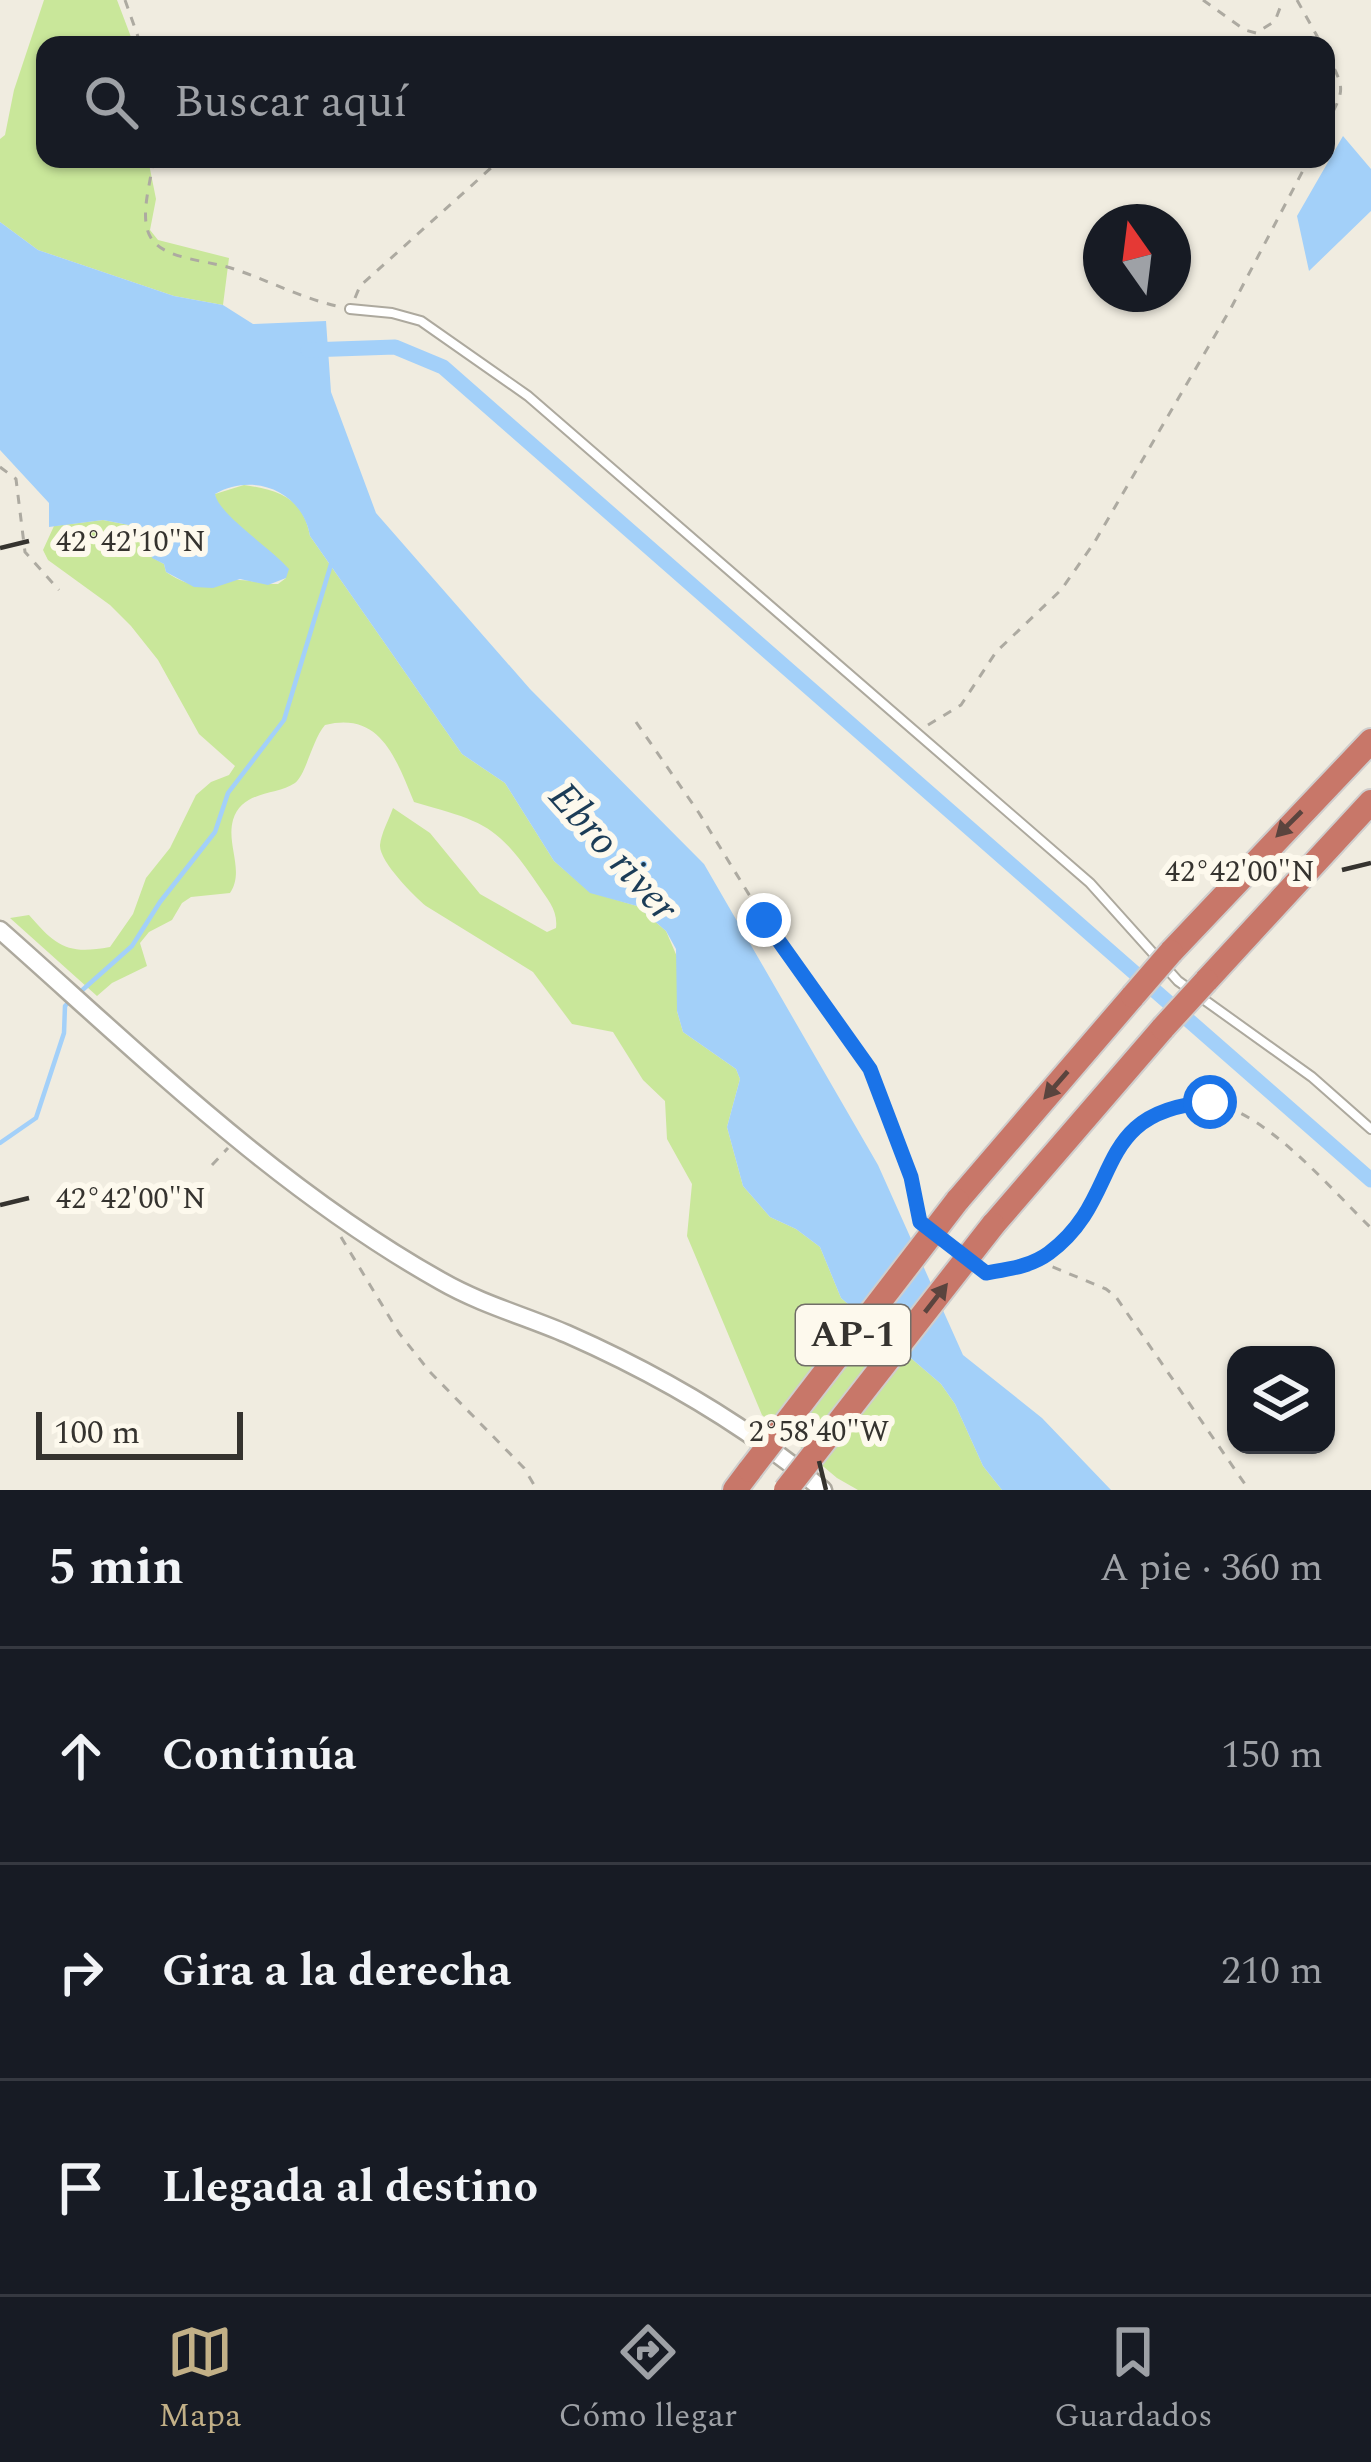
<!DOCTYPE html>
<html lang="es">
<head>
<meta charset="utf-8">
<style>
	:root { --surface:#171b24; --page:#20242c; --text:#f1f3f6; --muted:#9ea1a6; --line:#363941; --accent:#c2b087 }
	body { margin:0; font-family:Spectral,serif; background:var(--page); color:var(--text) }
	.controls { position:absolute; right:36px; bottom:36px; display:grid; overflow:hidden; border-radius:24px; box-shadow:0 3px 9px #0004 }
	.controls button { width:108px; height:108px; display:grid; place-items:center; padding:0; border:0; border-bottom:3px solid var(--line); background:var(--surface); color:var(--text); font:60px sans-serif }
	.compass { position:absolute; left:1083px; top:204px; width:108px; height:108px; border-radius:50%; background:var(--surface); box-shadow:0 3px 9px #0004; rotate:346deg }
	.scale { position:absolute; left:36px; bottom:30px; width:207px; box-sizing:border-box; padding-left:12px; border:6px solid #35332f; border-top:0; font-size:33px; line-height:42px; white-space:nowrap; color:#35332f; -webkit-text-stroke:9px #fdf9ed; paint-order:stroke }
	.stop { position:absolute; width:36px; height:36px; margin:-27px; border:9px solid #1a73e8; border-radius:50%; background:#fff }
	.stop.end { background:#1a73e8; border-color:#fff; box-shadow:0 3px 12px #0008 }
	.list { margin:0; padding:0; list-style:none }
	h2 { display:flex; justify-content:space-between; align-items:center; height:156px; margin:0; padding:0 48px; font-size:51px }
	h2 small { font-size:39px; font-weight:400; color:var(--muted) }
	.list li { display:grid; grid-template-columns:78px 1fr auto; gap:36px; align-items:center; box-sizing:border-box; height:216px; padding:0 48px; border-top:3px solid var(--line) }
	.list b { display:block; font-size:45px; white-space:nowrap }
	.list em { font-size:39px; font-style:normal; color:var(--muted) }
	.icon { flex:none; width:66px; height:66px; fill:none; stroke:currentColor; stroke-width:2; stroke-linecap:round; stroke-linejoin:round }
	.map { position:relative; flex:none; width:1371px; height:1490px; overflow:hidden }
	.search { position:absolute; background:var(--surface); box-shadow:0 3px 9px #0004; left:36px; right:36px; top:36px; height:132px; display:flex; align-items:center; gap:30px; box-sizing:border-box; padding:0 42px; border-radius:24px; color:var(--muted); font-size:45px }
	.sheet { height:804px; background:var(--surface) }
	nav { display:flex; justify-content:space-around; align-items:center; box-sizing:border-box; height:168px; border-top:3px solid var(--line); background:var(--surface); font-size:33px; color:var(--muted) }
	nav a { display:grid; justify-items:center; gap:6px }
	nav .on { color:var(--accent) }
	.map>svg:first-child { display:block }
	.green { fill:#c9e79a }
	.water { fill:#a3d0f9 }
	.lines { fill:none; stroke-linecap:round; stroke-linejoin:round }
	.stream { stroke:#a3d0f9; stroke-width:4.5 }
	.canal { stroke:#a3d0f9; stroke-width:15 }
	.service-casing { stroke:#ada99e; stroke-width:12 }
	.tertiary-casing { stroke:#ada99e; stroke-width:21 }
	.motorway-casing { stroke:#cfcecd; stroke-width:28 }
	.path { stroke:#adaaa1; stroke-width:3; stroke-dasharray:9 9; stroke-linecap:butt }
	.service { stroke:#fff; stroke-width:8 }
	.tertiary { stroke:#fff; stroke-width:16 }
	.motorway { stroke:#c87769; stroke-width:24 }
	.motorway-bridge-casing { stroke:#cfcecd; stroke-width:28; stroke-linecap:butt }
	.motorway-bridge { stroke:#c87769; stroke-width:24 }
	.oneway { fill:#5a443e }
	.route { stroke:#1a73e8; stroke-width:15 }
	.ticks { fill:none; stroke:#35332f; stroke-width:4.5 }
	.labels { text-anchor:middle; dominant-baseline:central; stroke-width:12; stroke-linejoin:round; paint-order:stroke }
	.shield { fill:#fdf9ed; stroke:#716e68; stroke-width:3 }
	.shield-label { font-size:36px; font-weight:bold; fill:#35332f }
	.water-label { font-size:42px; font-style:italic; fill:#1b3c57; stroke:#fdf9ed }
	.ticks-label { font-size:30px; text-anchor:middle; fill:#35332f; stroke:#fdf9ed; stroke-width:12; stroke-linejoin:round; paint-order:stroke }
</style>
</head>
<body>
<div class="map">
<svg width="1371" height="1490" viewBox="0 0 1371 1490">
	<rect width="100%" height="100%" fill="#f0ece0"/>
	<path class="green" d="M44,0H117L134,45H45V159H148L156,199L150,230L158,240L229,258L223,305L174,296L38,250L0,222V139L5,135L14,90Z
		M244,485C279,490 303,498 310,536L462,754L505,783L554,861L590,892L637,906L666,931L678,959L677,1011L683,1032L736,1069L740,1079L727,1127L743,1186L770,1217L796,1229L820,1247L841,1298L941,1384L955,1404L983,1466L1002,1490H858L837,1478L762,1415L687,1236L692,1184L667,1139L665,1101L643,1080L613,1032L572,1024L533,972L426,906C414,896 379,861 380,845C381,834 389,819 393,808L430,833L480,894L547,932L556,928C558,910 548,900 538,885C497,824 484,822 414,802C396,759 381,711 325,725C312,740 306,775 295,783C276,796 242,790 233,820C226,845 245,871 230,893L191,897L182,903L172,920L149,932L140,943L147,966L112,983L97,996L10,918L29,915C56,946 67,955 110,947L133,914L146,878L170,848L196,795L211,782L229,775L235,766L199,734L158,660L131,626L110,605L48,560L43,550L54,526L103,520L139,527L149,538L153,558L164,564L166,572C197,593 204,581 236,580C250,579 264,585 278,584L286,578L216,504L215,494Z"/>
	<path class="water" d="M1343,136L1371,169V211L1309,271L1297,216Z
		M0,222L38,250L174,296L223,305L253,324L326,321L331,392L376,513L530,689L704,864L878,1165L963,1355L1042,1418L1111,1490H1002L983,1466L955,1404L941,1384L841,1298L820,1247L796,1229L770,1217L743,1186L727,1127L740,1079L736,1069L683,1032L677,1011L676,949L666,931L637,906L590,893L554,861L505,783L462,754L310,536C302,491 254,472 215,494C219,515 271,548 289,569L286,578L268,585L240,579L213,588L194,587L166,572L164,564L152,558L149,538L139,527L103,520L49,527V503L0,450Z"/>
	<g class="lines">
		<path class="stream" d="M79,993L132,946L160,902L215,832L228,793L284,720L332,561
			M0,1143L36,1118L64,1033L65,1006L71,1000"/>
		<path class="canal" d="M308,350L395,347L443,367L1371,1180"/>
		<g class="service-casing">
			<path id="service" d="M350,309L392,313L421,321L528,396L1090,883L1178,981L1312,1077L1371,1129"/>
		</g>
		<g class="tertiary-casing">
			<path id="tertiary" d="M0,930C140,1054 277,1189 441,1281C481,1304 525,1316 567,1334C658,1374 747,1426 823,1490"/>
		</g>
		<g class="motorway-casing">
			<path id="motorway" d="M1171,952L1371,741
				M1206,981L1371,802
				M957,1201L1133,996
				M993,1225L1163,1028
				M735,1490L750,1470"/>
		</g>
		<path class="path" d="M125,0L141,45
			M1203,0L1245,30L1256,33L1275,21L1283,0
			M1297,0L1322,45
			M1326,53C1346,90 1345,89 1326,125
			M153,159C152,182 136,222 154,242C170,260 212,261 234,269C270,281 303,299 341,307
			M355,298L360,286L501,159
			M0,467L16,479L25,552L59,590
			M636,722L699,813L764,919L870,1069L911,1177L919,1216
			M928,725L961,705L996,652L1061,590L1094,543L1231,308L1309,159
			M212,1165L228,1148
			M341,1237L399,1333L430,1372L524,1468L537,1490
			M1036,1260L1106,1289L1116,1297L1249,1490
			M980,1268L986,1273C1058,1258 1074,1236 1107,1173C1113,1160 1120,1143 1129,1132C1140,1118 1160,1110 1176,1106C1187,1103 1202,1100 1213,1103C1269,1115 1330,1188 1371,1228"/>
		<use href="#service" class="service"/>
		<use href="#tertiary" class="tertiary"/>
		<use href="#motorway" class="motorway"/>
		<g class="motorway-bridge-casing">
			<path id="motorway-bridge" d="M1133,996L1171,952
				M1163,1028L1206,981
				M750,1470L957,1201
				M786,1490L993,1225"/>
		</g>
		<use href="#motorway-bridge" class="motorway-bridge"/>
	</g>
	<defs><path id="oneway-solid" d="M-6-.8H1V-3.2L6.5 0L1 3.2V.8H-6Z" transform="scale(3)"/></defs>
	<g class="oneway">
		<use href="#oneway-solid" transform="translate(1289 824) rotate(135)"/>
		<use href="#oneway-solid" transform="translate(1056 1085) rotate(131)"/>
		<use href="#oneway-solid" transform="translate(936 1298) rotate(-52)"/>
	</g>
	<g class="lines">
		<path class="route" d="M764,920L870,1069L911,1177L920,1222L986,1273C1008,1269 1030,1267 1049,1253C1126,1196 1088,1111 1210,1102"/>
	</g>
	<path class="ticks" d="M0,548L29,541M1342,870L1371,863M0,1205L29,1198M819,1461L826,1490"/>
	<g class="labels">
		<rect class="shield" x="796" y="1305" width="114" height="60" rx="9"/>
		<g class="shield-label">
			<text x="853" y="1335">AP-1</text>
		</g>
		<g class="water-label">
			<text transform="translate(613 852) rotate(48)">Ebro river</text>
		</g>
	</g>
	<g class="ticks-label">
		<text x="131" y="551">42°42'10"N</text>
		<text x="1240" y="881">42°42'00"N</text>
		<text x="131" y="1208">42°42'00"N</text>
		<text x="819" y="1441">2°58'40"W</text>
	</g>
</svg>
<div class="controls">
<button><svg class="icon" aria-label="layers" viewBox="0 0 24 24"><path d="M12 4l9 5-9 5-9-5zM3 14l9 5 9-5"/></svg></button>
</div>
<svg class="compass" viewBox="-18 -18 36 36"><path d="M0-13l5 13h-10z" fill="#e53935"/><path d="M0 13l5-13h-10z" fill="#9ea1a6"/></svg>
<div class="scale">100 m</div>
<div class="stop" style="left:1210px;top:1102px"></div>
<div class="stop end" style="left:764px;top:920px"></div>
<div class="search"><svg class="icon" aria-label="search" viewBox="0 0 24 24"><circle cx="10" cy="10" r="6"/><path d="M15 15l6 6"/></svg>Buscar aquí</div>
</div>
<section class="sheet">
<h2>5 min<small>A pie · 360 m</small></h2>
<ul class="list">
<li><svg class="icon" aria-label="ahead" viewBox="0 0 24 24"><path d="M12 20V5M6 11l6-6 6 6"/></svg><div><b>Continúa</b></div><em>150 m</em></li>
<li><svg class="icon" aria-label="right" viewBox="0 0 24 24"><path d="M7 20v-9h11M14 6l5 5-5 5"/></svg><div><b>Gira a la derecha</b></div><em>210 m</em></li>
<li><svg class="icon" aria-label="arrive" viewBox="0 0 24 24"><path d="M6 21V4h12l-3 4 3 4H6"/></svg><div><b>Llegada al destino</b></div></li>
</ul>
</section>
<nav>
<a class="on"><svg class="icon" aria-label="map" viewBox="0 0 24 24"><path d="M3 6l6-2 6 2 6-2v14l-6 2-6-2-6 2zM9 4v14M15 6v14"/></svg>Mapa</a>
<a><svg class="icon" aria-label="directions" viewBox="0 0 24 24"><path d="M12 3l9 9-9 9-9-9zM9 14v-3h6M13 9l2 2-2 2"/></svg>Cómo llegar</a>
<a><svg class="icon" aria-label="saved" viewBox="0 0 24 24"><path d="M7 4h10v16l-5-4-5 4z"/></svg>Guardados</a>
</nav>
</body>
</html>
